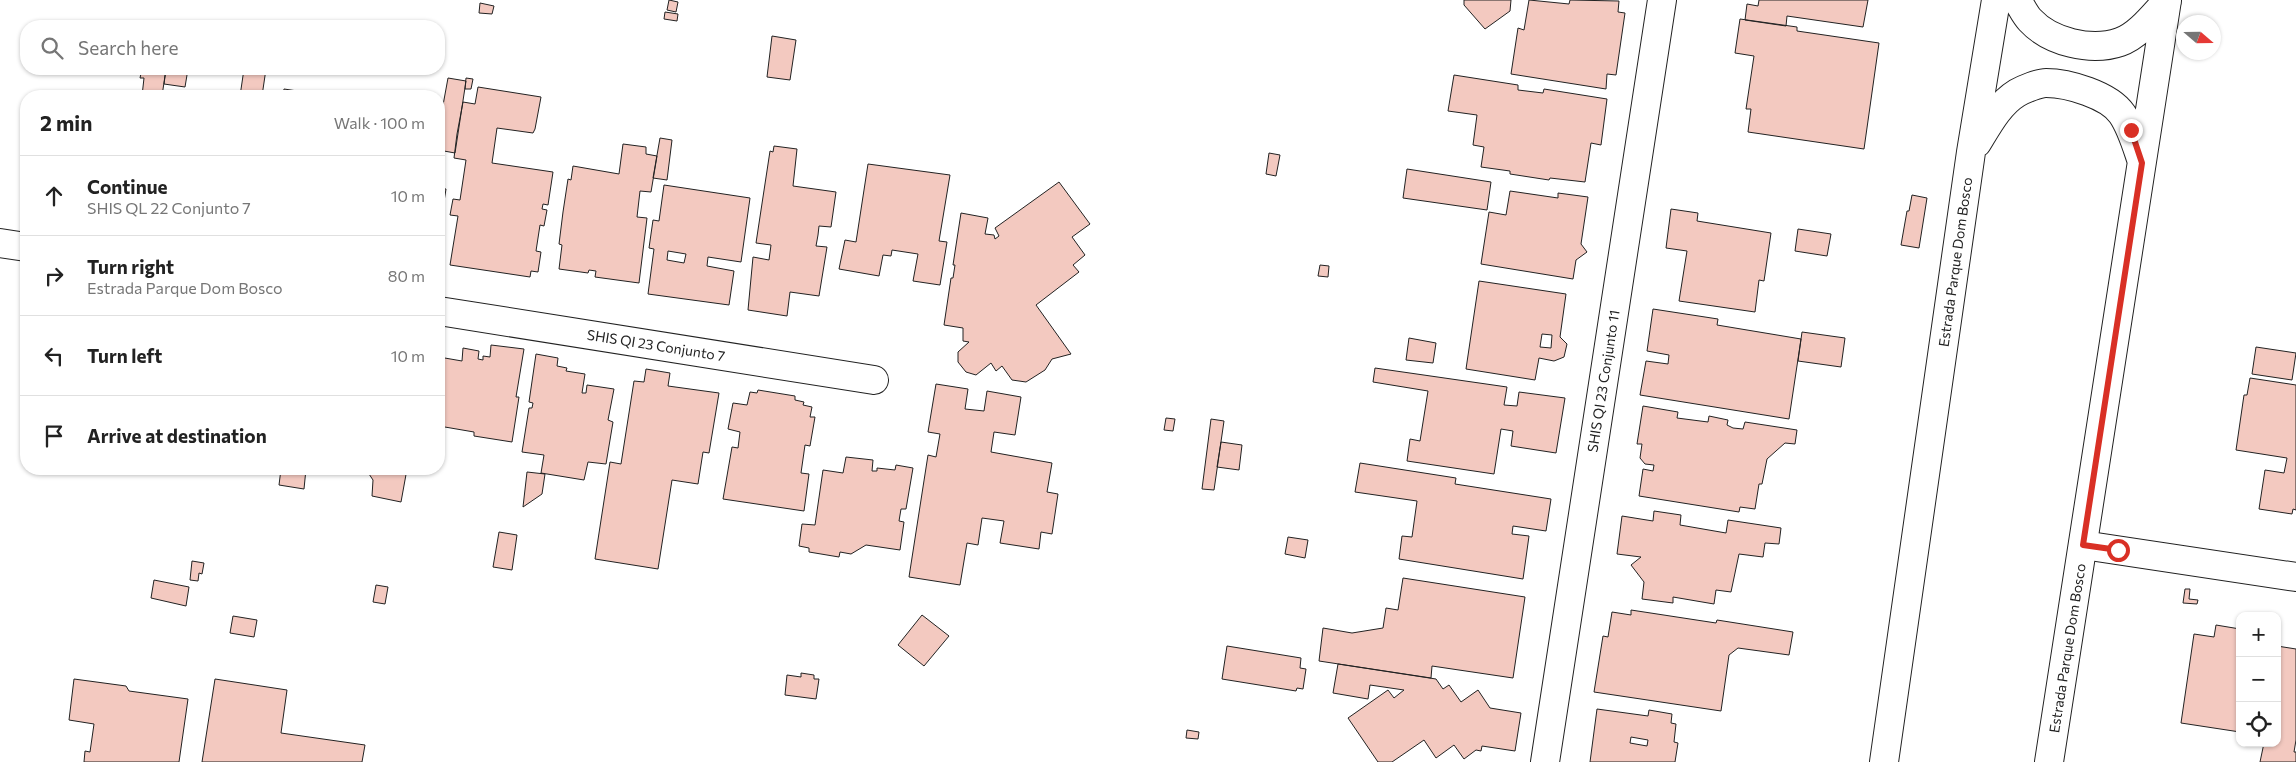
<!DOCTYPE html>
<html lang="en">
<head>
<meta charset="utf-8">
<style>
	:root { --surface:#fff; --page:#f6f6f6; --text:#222; --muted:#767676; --line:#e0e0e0 }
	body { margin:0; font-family:Commissioner,sans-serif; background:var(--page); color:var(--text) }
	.controls { position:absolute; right:15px; bottom:15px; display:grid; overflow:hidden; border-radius:10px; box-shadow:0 1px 4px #0004 }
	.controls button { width:45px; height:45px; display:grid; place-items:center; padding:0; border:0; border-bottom:1px solid var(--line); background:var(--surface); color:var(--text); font:25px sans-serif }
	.compass { position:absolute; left:2176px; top:15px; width:45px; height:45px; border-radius:50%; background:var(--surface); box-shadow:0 1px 4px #0004; rotate:110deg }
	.stop { position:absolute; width:15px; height:15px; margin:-11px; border:4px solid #d93025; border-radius:50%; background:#fff }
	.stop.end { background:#d93025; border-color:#fff; box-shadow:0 1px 5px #0008 }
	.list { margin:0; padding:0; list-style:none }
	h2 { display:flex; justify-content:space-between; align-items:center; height:65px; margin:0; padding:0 20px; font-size:21px }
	h2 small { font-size:16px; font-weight:400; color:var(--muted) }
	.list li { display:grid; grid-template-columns:32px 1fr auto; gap:15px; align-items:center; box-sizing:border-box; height:80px; padding:0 20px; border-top:1px solid var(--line) }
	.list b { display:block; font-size:19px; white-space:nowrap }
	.list p { margin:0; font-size:16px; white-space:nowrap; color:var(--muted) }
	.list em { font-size:16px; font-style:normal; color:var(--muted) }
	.icon { flex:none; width:28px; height:28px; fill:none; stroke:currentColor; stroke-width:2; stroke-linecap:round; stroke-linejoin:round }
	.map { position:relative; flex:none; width:2296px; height:762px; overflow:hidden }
	.search { position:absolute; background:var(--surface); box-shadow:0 1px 4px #0004; left:20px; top:20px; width:425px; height:55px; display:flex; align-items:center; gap:12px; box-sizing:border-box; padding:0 18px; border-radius:20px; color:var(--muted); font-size:19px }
	.panel { position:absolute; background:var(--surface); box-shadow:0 1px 4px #0004; left:20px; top:90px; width:425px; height:385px; border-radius:20px }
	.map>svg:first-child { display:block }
	.building { fill:#f3c9c0; stroke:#222; fill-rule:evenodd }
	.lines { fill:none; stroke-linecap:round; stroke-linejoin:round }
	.street-casing { stroke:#222; stroke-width:30 }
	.primary-casing { stroke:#222; stroke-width:30 }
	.street { stroke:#fff; stroke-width:28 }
	.primary { stroke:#fff; stroke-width:28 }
	.route { stroke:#d93025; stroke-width:6 }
	.labels { text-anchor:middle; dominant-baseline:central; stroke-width:4; stroke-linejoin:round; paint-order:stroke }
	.street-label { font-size:14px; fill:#222; stroke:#fff }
</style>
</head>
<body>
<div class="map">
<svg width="2296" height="762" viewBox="0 0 2296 762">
	<rect width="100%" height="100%" fill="#fff"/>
	<path class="building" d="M669,0L678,2L676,12L667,10Z
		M1464,0H1511L1510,11L1485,29L1464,5Z
		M1529,0L1569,4L1570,0L1619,1L1618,12L1625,13L1616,75L1607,74L1606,89L1511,74L1518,28L1524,30Z
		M1759,0H1868L1863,27L1787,16L1786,26L1745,20L1747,4L1758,6Z
		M480,3L494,6L492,14L479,13Z
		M665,12L678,14L677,21L664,19Z
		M1740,19L1797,27V31L1879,43L1864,149L1748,132L1751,109H1746L1754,56L1735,53Z
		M772,36L796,40L790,80L767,77Z
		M142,69H166L162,96H142L144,78H140Z
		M166,69H188L185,87L164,84Z
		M244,69H266L262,96H240Z
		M1454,75L1518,85V90L1543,93L1544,89L1607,99L1601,145L1591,143L1585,182L1550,178L1549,180L1510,174V171L1481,167L1484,147L1473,145L1477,115L1448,111Z
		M448,78L466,81L455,153L444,151L439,186V127Z
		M466,78L473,79L471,89H465Z
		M478,87L541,97L535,129L533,133L497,128L492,163L553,172L548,205L543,204L542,209L547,210L544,226L540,225L536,251L541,252L538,272L531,271L530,277L450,265L458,216L450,215L453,199L460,200L466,160L454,158L457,134L463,102L475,104Z
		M284,89L331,96H283Z
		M660,138L672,140L667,180L653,178Z
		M623,144L646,147V154L657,156L651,192L640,191L637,217L647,218L639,283L595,277L596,271L589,270L588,273L559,269L562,245L559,244L563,212L568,179L571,180L573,166L619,174Z
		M774,146L797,149L793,186L836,192L831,227L819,226L818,235L816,246L827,247L819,296L790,292L787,316L748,310L753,257L769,260L771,245L756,243L770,151L773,152Z
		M1269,153L1280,155L1276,176L1266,174Z
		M868,164L950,175L939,241L947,242L940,285L913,281L918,254L892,250L891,256L883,255L879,276L839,269L845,240L856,242Z
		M1407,169L1491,182L1487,210L1403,198Z
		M1059,182L1090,224L1072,237L1085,255L1073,265L1079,272L1036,305L1071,354L1052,359L1045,370L1026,382L1012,380L1002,366L996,371L991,363L976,375L966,372L958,362V352L969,342L963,341V328L944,325L951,278H953L955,265H953L961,213L988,218L985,234L994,235L995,239L999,236L995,228Z
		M664,185L750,198L741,262L708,257L707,266L734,271L729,305L648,294L654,249L649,248L653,220L659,221ZM668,251L686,254L684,263L667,260Z
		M439,188L446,189L439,233Z
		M1510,191L1558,198V193L1588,197L1581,244L1587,252L1576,260L1573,279L1481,264L1489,212L1506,215Z
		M1912,195L1927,198L1919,248L1901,245L1907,211H1909Z
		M1671,209L1698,213L1697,221L1771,233L1764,281L1759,280L1755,312L1679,301L1687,251L1666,248Z
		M1798,229L1831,234L1827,256L1795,251Z
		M1320,265L1329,266L1328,277L1318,276Z
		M1479,281L1566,294L1560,337L1567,344L1564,357L1554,361L1539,358L1535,380L1466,369ZM1542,334L1552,335L1551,348L1540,347Z
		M1653,309L1718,319L1717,325L1801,339L1789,419L1640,395L1646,361L1668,364L1669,355L1647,351Z
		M1802,332L1845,338L1841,367L1798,361Z
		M1409,338L1436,343L1433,363L1406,360Z
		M491,345L524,349L516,397H519L512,442L474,436V432L439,426V357L462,361L463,348L479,351L478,359L483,360V356L490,357Z
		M2256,347L2296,353L2292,380L2252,374Z
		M536,354L558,358L557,366L567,368L566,371L585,374L582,393H586L587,385L614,389L608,420L613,422L606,464L588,462L584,480L541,473L544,455L522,452L529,408H532L533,403L529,402Z
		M1375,368L1507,387L1504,405L1517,406L1519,392L1565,398L1556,453L1511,446L1513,431L1501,429L1494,474L1407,461L1410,439L1420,441L1428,391L1373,382Z
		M646,369L670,373L668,386L719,393L709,453L703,452L698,484L672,480L658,569L595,559L610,462L621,464L634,381L644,382Z
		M2250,378L2296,385V510L2293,509L2292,514L2259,509L2265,470L2284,473L2287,458L2236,450L2244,395H2247Z
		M936,384L968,389L965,409L984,411L987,391L1021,397L1015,435L994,432L991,452L1052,463L1047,492L1058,494L1052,534L1041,532L1039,549L1000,543L1004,521L982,518L978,545L967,543L960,585L909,577L928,455L936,457L940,434L928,432Z
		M758,390L795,396V400L804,402L803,405L812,407L810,417H815L810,446L805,445L801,473L809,474L804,511L723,499L732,447L738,448L740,432L728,429L733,403L747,405L750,392L757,393Z
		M1643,406L1678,412L1677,418L1708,422L1709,416L1728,420L1727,425L1733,428L1743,429L1745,422L1797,430L1795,444L1785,443L1767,459L1762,484H1759L1755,509L1740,507L1739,512L1639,496L1643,469L1653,471L1654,465L1645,464L1640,458L1642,444H1637Z
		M1166,418L1175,419L1173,431L1164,430Z
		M1211,419L1224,421L1214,490L1202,489Z
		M1221,442L1242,445L1239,470L1217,467Z
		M846,457L873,460L872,471H877V468L895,470L896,465L913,468L906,509H901L899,521L904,522L900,550L866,545L851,554L840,552L839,557L809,552V548L799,546L802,524L815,525L823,470L843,473Z
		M1360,463L1456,478L1455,484L1551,499L1546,531L1513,526L1512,534L1529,536L1523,579L1399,559L1402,536L1412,537L1417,501L1355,492Z
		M281,469H306L304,489L279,485Z
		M334,469H407L401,502L372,496L373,480L369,474Z
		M527,472L545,474L542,494L523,507Z
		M1654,511L1681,515L1680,525L1726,533L1728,520L1781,528L1779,544L1765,543L1763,557L1739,554L1731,592L1716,590L1714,604L1673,597V603L1642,599L1644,582L1631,565L1641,557L1617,554L1622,516L1653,521Z
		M499,532L517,535L512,570L493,567Z
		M1288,537L1308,540L1305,558L1285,554Z
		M192,561L204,563L202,574L199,573L198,581L190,580Z
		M1403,578L1525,597L1513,678L1432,666L1431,678L1319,661L1323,628L1352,633L1383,628L1386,608L1398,610Z
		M154,580L189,587L186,606L151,598Z
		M376,585L388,587L385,604L373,602Z
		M2185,589H2190L2189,599L2198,600L2197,604L2183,603Z
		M1631,610L1716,623L1717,620L1793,632L1789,655L1738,648L1729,655L1721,711L1594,692L1603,636L1608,637L1612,612L1631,615Z
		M922,615L949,636L924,666L898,645Z
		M233,616L257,620L254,637L230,633Z
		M2216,625L2240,629V732L2181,723L2194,634L2214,637Z
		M1227,646L1301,658L1300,668L1306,669L1303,689L1297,688L1296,691L1222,679Z
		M2277,646L2296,649V740L2294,752H2296V762H2260L2264,743H2277Z
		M1338,664L1436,679L1443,689L1449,685L1461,702L1478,690L1490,708L1521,713L1515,751L1482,746L1481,751L1476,750L1464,759L1454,745L1436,758L1424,740L1392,762H1378L1348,718L1388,690L1394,698L1404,690L1370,685L1368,699L1333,693Z
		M801,673L814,675V679H819L816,699L785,695L787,675L801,677Z
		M74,679L126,686L129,691L188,699L179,762H84L85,751L90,752L94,724L69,720Z
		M215,679L287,690L281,733L365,745L362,762H202Z
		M1597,709L1648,716L1649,710L1672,714L1671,723L1676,724L1674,742L1678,743L1675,762H1590ZM1631,737L1648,740L1647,746L1630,743Z
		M1187,730L1199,732L1198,739L1186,738Z"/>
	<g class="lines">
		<g class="street-casing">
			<path id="street" d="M0,243L26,247
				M439,311L874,380
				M2083,545L2296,577
				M1545,762L1662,0"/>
		</g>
		<g class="primary-casing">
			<path id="primary" d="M2017,0C2021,6 2025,15 2030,20C2050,42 2091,52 2120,42C2138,36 2154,15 2167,1
				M1977,143C1988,125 1999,104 2017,93C2024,89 2039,83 2046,83C2068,83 2109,95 2122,114C2131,127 2136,144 2141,159
				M1884,762L1971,152L1996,0
				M2049,762L2167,0"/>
		</g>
		<use href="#street" class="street"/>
		<use href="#primary" class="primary"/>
	</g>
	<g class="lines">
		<path class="route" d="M2118,550L2083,545L2142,163L2131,130"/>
	</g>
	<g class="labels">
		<g class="street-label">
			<text transform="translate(1955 262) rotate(-82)">Estrada Parque Dom Bosco</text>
			<text transform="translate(656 345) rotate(9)">SHIS QI 23 Conjunto 7</text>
			<text transform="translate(1603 381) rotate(-81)">SHIS QI 23 Conjunto 11</text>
			<text transform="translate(2067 648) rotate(-81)">Estrada Parque Dom Bosco</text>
		</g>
	</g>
</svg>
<div class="controls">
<button>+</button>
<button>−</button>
<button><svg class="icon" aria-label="locate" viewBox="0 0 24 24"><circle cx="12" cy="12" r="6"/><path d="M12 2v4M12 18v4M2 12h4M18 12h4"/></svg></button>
</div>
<svg class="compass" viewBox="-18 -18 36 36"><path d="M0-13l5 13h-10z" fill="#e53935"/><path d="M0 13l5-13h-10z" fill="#767676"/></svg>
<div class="stop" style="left:2118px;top:550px"></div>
<div class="stop end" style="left:2131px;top:130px"></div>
<div class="search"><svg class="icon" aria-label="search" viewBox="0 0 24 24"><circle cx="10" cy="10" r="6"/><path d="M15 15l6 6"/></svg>Search here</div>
<section class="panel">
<h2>2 min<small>Walk · 100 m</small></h2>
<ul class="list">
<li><svg class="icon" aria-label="ahead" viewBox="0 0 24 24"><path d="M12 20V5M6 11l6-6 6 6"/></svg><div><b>Continue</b><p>SHIS QL 22 Conjunto 7</p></div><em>10 m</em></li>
<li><svg class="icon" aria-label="right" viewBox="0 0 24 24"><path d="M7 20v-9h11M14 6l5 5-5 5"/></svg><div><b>Turn right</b><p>Estrada Parque Dom Bosco</p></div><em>80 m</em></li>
<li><svg class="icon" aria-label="left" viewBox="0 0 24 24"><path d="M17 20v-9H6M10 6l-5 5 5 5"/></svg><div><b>Turn left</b></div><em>10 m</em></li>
<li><svg class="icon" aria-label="arrive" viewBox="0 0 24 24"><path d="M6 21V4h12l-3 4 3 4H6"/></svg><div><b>Arrive at destination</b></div></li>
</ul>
</section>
</div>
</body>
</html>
